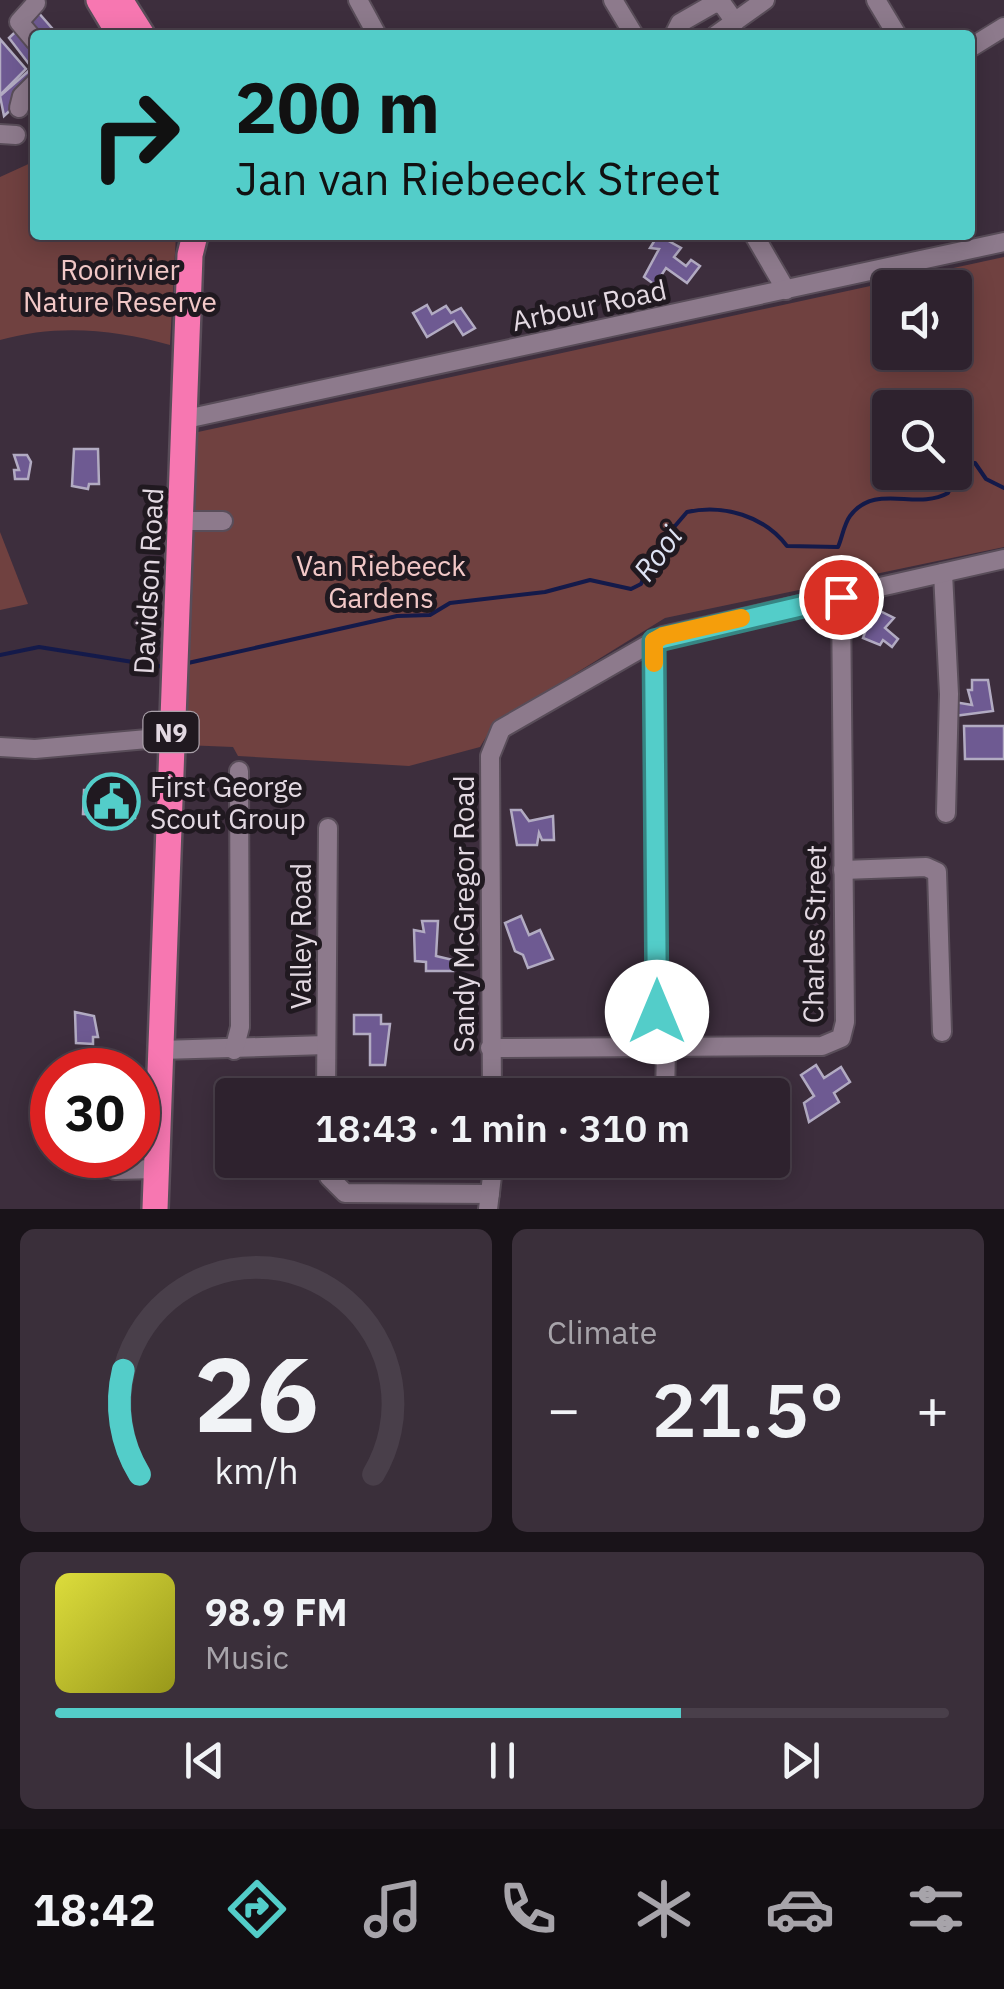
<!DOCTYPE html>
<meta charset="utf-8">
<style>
body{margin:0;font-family:"IBM Plex Sans",sans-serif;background:#3a2f3a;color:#f1f3f6;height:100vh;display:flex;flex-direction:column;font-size:38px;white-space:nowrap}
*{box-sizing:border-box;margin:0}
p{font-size:32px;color:#a7a4aa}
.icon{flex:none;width:55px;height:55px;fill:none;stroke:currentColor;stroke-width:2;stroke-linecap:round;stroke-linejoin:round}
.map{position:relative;height:1209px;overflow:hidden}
.sheet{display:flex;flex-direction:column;gap:20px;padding:20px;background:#191319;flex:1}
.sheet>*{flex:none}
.hud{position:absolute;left:30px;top:30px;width:945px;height:210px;border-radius:10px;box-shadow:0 5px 25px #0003,0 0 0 2px #493f4a;background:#53cdc9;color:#111;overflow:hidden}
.controls{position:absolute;left:872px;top:270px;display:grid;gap:20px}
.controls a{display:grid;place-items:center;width:100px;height:100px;border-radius:10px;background:#2e222e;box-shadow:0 5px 25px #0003,0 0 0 2px #493f4a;font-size:50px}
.speed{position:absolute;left:30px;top:1048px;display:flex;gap:20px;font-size:50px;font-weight:700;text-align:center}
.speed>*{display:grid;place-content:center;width:130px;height:130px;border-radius:50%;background:#2e222e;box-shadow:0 5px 25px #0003,0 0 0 2px #493f4a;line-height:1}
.speed .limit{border:15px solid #d22;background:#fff;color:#111}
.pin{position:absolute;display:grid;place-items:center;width:85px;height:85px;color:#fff;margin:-42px;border:5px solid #fff;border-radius:50%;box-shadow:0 2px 10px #0007}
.me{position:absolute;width:110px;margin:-55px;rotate:0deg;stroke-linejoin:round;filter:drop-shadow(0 0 8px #0008)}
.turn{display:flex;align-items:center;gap:35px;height:210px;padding:0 40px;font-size:45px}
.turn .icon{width:130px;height:130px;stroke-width:2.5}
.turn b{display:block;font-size:70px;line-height:85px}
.big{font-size:75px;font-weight:600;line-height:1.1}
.sheet .widget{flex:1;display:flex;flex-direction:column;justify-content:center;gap:15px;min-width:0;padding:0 35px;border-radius:15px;background:#3a2f3a}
.sheet .dial{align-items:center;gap:0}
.dial svg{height:260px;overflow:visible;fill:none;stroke:#493f4a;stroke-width:7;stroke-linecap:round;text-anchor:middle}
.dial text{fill:#f1f3f6;stroke:none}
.song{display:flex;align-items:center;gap:30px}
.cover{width:120px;height:120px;border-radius:15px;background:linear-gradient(135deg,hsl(60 70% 55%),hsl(60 70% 35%))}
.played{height:10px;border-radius:5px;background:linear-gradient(90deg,#53cdc9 70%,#493f4a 70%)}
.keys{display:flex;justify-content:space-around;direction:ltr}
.heat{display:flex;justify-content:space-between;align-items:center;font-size:55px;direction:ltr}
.sheet .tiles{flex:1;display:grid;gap:20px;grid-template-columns:1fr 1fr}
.widget:last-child{grid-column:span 2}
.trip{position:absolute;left:215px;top:1078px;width:575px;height:100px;border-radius:10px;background:#2e222e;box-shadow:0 5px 25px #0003,0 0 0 2px #493f4a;font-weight:600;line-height:100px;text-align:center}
.tab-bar{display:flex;height:160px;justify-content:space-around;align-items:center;background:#120e12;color:#a7a4aa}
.tab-bar .icon{width:70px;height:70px}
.tab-bar .on{color:#53cdc9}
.tab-bar b{font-size:45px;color:#f1f3f6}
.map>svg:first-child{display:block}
.green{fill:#704140;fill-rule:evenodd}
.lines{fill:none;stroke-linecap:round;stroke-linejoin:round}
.stream{stroke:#141a4a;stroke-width:4}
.building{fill:#6e5a92;stroke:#b2abc2;stroke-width:2.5}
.minor-casing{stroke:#594d59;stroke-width:22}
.highway-casing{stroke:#594d59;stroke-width:30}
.minor{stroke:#8d7a8c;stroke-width:18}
.highway{stroke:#f777b1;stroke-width:25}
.route-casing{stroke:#368583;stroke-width:25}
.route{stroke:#53cdc9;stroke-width:18}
.slow{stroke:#f59e0b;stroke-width:18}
.labels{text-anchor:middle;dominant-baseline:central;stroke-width:10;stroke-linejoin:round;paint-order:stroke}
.shield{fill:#201920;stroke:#a89fa8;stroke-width:2.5}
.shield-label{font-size:25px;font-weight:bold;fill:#e3d9e2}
.park-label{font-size:28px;fill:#f2c8c7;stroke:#201920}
.street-label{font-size:28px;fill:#e3d9e2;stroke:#201920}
.poi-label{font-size:28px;fill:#e3d9e2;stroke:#201920;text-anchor:start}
.water-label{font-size:30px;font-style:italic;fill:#dde2f3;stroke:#201920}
</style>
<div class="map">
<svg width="1004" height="1209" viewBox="0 0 1004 1209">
<rect width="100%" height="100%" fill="#3d2e3d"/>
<!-- green -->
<g class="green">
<path d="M35,161V235H176L170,345C113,329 57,324 0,340V177Z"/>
<path d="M1004,257V547L665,618L494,724L480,747L409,766L238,756L233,747L184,745L198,432ZM890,288H955V352H890ZM890,408H955V472H890Z"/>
<path d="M0,532L28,604L0,610Z"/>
</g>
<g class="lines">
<!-- stream -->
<g class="stream">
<path d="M0,655L39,647L164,667"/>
<path d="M188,663L397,616L430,615L450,603L545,592L590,580L631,589L641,584L657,547L687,512C724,504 764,516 787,546L838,547C842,538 844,524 850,516C875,482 916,511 948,493L962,462L975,463L986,479L1004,488"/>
</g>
</g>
<!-- building -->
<g class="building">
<path d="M37,11L58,35H35V106L18,103L4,116L0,96L32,68L9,38Z"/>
<path d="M0,39L26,69L0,95Z"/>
<path d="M658,235L681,248L674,257L686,266L691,260L700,266L687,283L666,268L655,285L644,277L659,249L650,248Z"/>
<path d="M427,305L432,314L446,306L451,313L461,308L475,328L463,335L454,321L427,337L413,313Z"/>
<path d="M74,449H98L99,484H89L88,489L72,486Z"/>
<path d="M14,455H27L31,462L28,479H15L14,470H19Z"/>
<path d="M872,607L894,618L885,628L898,639L892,647L883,640L880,645L863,638L868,624L862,619Z"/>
<path d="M972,680H988L993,711L954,716V702L972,705L968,690H972Z"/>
<path d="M964,726H1004V759H965Z"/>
<path d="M84,790L136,791L135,818L100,820V815L83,814Z"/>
<path d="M511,810H521L529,821L553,816L554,840H542L539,833L537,845H517Z"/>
<path d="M521,916L529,935L540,930L553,959L528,968L523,955L515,951L505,923Z"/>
<path d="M422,921H438L436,956L453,960V971H426V962L415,961L414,930L424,932Z"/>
<path d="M75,1012L94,1016L98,1037H93V1044L76,1043Z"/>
<path d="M354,1015H381V1024H390L385,1065H370V1034H354Z"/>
<path d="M816,1065L824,1078L841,1067L850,1082L834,1093L839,1102L809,1122L804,1103L814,1096L801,1075Z"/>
<rect x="350" y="1160" width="42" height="9"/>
</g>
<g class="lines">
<defs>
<g id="minor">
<path d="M358,0L377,35"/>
<path d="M613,0L634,35"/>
<path d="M876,0L897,35"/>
<path d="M674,35L680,23L715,3L723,5L735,22"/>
<path d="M716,35L765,0"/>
<path d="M35,41L19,22L36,3"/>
<path d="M970,48L1004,27"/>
<path d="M19,108L22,96L35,83"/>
<path d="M0,134L16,135"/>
<path d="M754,235L786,290"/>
<path d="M186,419L1004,242"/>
<path d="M182,521H223"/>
<path d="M943,573L949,694L946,813"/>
<path d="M654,641L657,1049"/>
<path d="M0,747L35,749L170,737"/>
<path d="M843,870L926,867L937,872L942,1032"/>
<path d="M490,1048L822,1046L841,1038L845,1022L841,597"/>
<path d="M161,1050L326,1045"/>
<path d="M234,1050L240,1027L239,771"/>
<path d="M326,1095L328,828"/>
<path d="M492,1095L490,756L501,729L663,636L1004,559"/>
<path d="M665,1095L666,1049"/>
<path d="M110,1155L115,1170L157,1169"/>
<path d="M326,1160L329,1177L345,1193L490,1194"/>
<path d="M488,1209L494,1160"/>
</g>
<g id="highway">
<path d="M99,0L120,35"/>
<path d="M120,0L142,35"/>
<path d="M155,1209L190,255L195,235"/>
</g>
</defs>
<!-- minor casing -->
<use href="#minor" class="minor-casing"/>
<!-- highway casing -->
<use href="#highway" class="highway-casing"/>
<!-- minor -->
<use href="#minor" class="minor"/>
<!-- highway -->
<use href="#highway" class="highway"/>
</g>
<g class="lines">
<defs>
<path id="route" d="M657,1012L654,641L841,597"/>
</defs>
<!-- route casing -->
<use href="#route" class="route-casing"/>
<!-- route -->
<use href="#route" class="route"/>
<!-- slow -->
<path class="slow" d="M654,663V641L663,636L741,618"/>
</g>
<!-- icons -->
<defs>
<symbol id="civic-ring" viewBox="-11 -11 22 22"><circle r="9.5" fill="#201920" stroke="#53cdc9" stroke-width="1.5"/><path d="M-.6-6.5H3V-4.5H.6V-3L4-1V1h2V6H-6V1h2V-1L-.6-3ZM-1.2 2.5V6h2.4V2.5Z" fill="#53cdc9"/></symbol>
</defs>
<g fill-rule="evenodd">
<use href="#civic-ring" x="80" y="770" width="63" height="63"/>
</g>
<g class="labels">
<!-- shield labels -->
<rect class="shield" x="143.5" y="712" width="55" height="40" rx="8"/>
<g class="shield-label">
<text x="171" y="732">N9</text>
</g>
<!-- park labels -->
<g class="park-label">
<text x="120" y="269">Rooirivier<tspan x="120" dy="32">Nature Reserve</tspan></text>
<text x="381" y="565">Van Riebeeck<tspan x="381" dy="32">Gardens</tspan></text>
</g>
<!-- street labels -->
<g class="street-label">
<text transform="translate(589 305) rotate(-12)">Arbour Road</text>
<text transform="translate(148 581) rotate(-87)">Davidson Road</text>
<text transform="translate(463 914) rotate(-90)">Sandy McGregor Road</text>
<text transform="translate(814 934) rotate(-89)">Charles Street</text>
<text transform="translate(300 936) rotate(-90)">Valley Road</text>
</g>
<!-- poi labels -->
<g class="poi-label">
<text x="150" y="786">First George<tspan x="150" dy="32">Scout Group</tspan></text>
</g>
<!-- water labels -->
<g class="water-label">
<text transform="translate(657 553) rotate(-54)">Rooi</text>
</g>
</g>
</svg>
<div class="controls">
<a><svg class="icon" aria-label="sound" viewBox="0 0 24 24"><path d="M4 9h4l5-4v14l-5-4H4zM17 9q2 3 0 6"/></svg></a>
<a><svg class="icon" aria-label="search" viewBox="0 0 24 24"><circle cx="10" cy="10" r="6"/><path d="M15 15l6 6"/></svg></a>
</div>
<div class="speed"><div class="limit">30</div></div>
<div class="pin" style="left:841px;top:597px;background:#d93025"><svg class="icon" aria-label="arrive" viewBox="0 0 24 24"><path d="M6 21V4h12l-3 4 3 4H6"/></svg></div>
<svg class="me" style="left:657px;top:1012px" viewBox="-20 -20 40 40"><circle r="19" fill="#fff"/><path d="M0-13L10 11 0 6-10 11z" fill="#53cdc9"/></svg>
<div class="trip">18:43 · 1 min · 310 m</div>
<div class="hud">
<div class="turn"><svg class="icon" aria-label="right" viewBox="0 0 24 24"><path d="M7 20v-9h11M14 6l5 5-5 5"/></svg><div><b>200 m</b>Jan van Riebeeck Street</div></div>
</div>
</div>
<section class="sheet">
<div class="tiles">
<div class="widget dial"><svg viewBox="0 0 100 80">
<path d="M14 69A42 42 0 1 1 86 69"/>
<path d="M14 69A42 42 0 0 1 9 37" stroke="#53cdc9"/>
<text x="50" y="56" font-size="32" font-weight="700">26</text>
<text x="50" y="72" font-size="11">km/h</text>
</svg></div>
<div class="widget"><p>Climate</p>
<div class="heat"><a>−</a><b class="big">21.5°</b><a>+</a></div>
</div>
<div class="widget">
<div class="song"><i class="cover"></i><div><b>98.9 FM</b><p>Music</p></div></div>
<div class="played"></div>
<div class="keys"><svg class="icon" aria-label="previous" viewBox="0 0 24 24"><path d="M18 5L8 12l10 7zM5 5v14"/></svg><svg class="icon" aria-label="pause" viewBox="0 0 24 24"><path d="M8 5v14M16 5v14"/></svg><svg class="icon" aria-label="next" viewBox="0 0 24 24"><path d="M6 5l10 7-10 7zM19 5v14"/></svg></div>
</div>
</div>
</section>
<nav class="tab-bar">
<b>18:42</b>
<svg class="icon on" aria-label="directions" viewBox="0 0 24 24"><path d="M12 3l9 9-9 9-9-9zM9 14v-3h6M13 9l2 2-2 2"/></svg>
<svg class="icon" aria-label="music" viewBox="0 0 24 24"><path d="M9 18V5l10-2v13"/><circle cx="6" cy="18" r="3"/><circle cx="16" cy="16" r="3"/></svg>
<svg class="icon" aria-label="phone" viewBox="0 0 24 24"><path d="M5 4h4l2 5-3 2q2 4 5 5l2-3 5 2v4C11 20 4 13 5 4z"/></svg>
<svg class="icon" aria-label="climate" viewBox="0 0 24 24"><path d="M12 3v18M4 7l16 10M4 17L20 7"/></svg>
<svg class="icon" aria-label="car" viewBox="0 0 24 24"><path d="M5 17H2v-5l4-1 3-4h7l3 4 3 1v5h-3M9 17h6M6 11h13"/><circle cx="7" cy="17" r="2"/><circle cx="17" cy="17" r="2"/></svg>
<svg class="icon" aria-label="filters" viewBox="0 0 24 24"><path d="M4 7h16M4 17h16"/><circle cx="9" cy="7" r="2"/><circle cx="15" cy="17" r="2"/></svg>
</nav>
